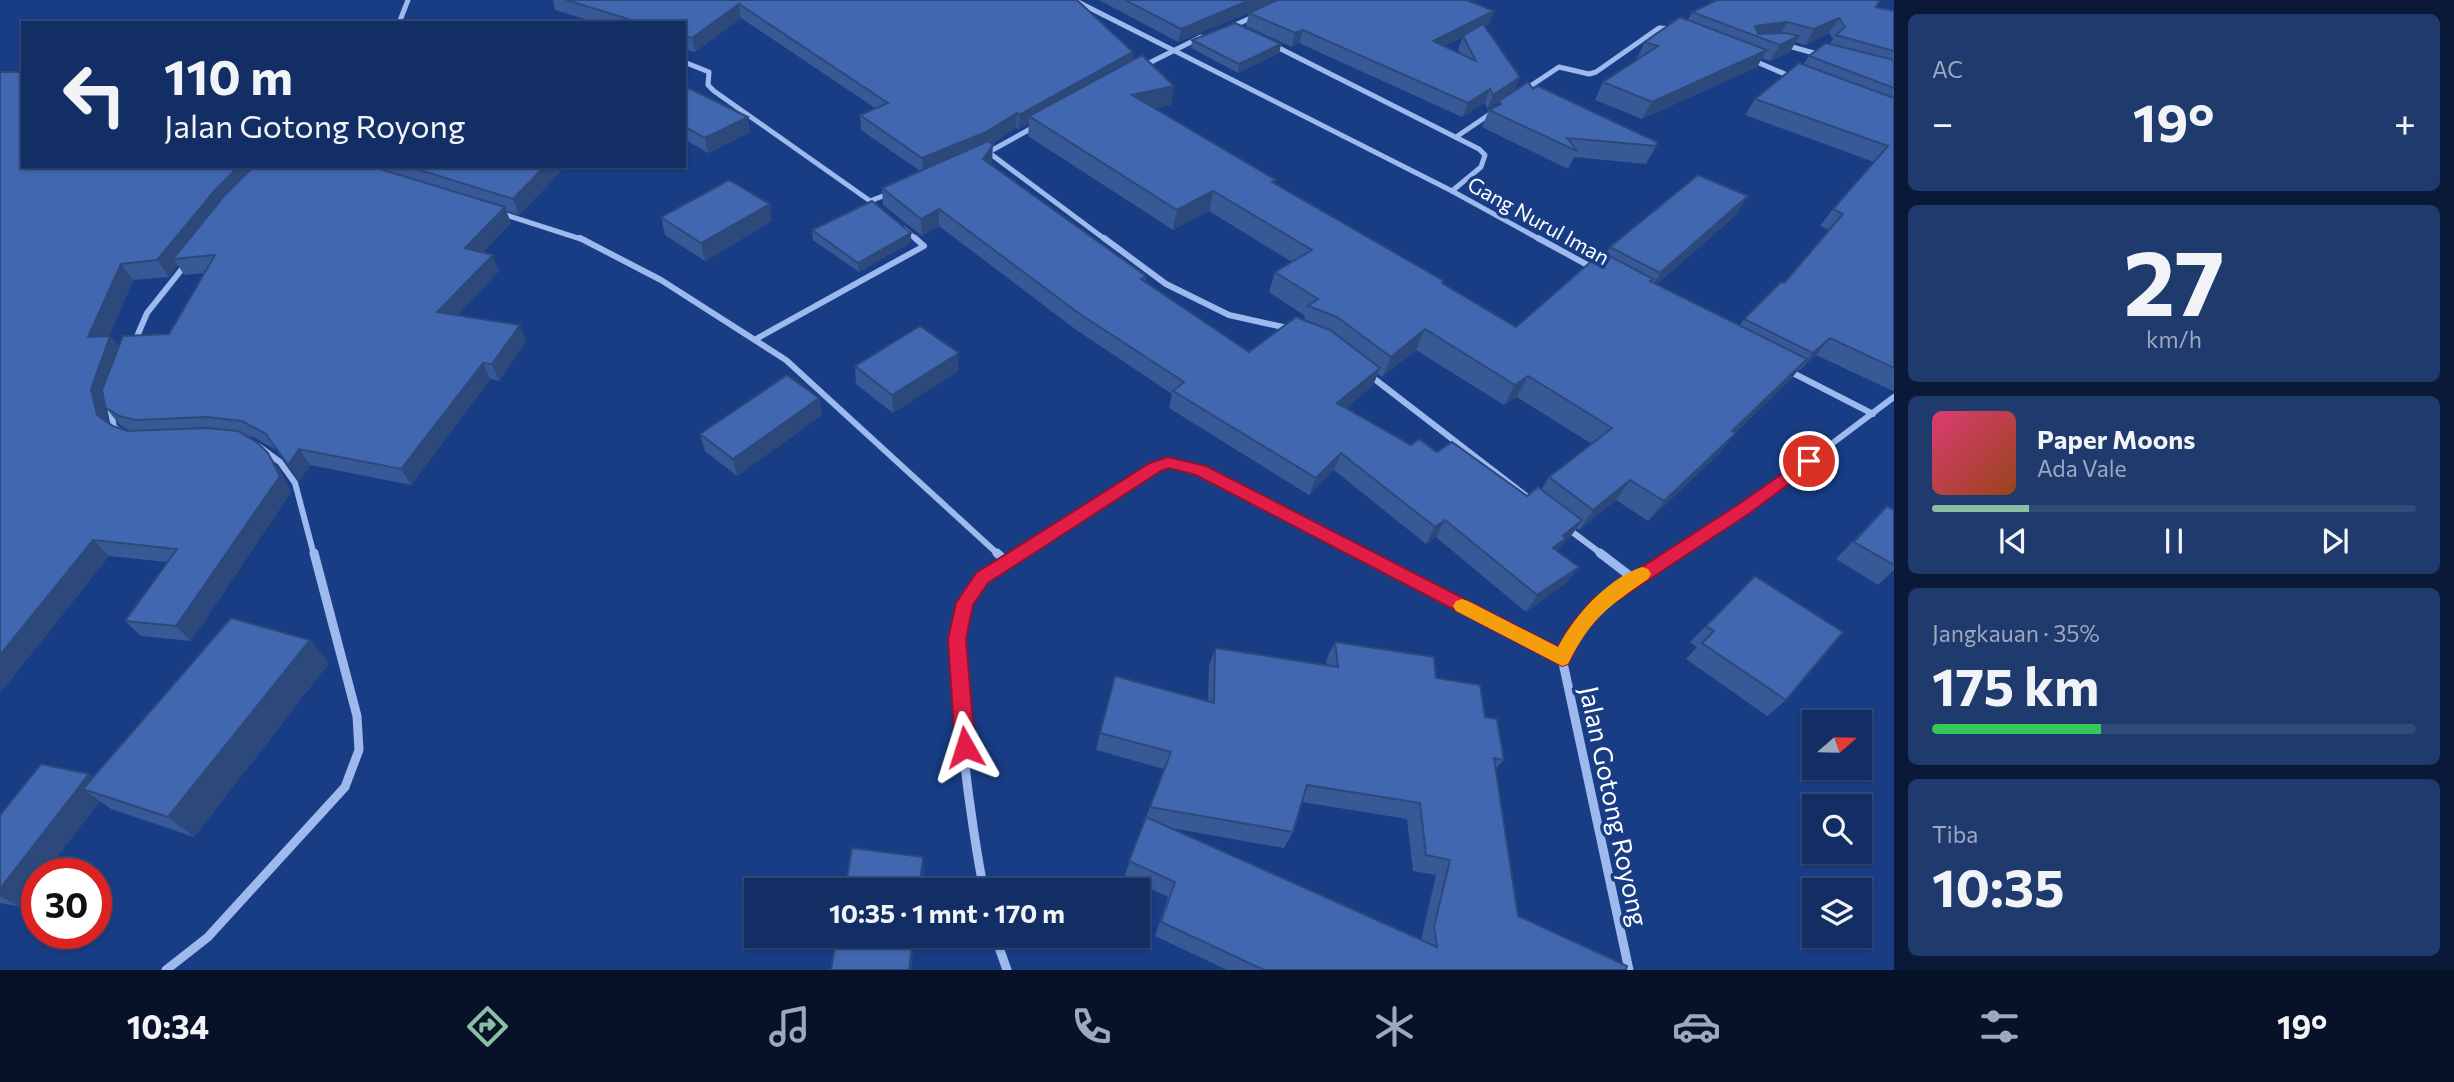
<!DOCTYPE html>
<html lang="id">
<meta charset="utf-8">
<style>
body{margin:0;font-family:Commissioner,sans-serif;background:#1f3a6d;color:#f1f3f6;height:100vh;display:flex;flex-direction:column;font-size:26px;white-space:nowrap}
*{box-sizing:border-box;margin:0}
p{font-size:23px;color:#9ca8bf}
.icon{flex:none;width:38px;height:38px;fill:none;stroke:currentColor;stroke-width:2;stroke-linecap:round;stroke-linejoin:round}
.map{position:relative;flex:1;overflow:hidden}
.drawer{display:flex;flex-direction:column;gap:14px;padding:14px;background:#0a1937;width:560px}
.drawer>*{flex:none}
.guide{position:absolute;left:21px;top:21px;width:665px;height:147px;border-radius:0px;box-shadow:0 2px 5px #0004,0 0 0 2px #314a78;background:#122e64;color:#f1f3f6;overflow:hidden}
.needle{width:46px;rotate:70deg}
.buttons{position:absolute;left:1802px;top:710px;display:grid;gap:14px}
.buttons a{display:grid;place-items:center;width:70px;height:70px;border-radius:0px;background:#122e64;box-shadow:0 2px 5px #0004,0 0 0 2px #314a78;font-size:35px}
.speed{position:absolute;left:21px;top:858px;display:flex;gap:14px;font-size:35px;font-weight:700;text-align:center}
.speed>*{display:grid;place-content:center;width:91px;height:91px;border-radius:50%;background:#122e64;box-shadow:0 2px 5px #0004,0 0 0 2px #314a78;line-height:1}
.speed .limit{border:10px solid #d22;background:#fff;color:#111}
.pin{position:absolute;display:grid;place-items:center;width:60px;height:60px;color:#fff;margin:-30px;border:4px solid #fff;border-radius:50%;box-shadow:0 2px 7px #0007}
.me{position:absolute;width:77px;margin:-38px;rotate:354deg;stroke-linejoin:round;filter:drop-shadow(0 0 5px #0008)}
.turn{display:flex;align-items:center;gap:24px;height:147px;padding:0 28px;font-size:32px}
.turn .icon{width:91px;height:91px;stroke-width:2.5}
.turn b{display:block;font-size:49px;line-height:60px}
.big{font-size:52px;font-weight:700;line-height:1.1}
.drawer .card{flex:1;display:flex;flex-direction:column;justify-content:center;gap:10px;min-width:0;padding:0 24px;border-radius:10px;background:#1f3a6d}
.drawer .dial{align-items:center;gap:0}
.dial b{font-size:91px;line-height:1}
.song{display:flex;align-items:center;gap:21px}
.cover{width:84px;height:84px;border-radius:10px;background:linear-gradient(135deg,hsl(340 70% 55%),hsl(20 70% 35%))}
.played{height:7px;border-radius:4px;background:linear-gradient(90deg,#8abfa5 20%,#314a78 20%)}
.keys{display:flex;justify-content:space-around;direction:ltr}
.heat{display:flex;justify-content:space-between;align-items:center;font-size:38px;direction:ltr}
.charge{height:10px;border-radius:5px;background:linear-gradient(90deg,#34c759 35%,#314a78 0)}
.trip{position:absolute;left:744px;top:878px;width:406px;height:70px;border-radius:0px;background:#122e64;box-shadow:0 2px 5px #0004,0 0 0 2px #314a78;font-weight:700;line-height:70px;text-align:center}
.dock{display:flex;height:112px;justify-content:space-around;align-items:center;background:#071228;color:#9ca8bf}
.dock .icon{width:49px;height:49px}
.dock .on{color:#8abfa5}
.dock b{font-size:32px;color:#f1f3f6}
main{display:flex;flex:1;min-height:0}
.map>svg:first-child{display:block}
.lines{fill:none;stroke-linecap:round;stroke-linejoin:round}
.street-far2{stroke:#9db9ed;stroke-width:5}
.street-far1{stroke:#9db9ed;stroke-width:6}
.street{stroke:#9db9ed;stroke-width:9}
.wall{fill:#375996;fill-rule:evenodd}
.shaded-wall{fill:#2d487a}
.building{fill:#4067af;stroke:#2d487a;stroke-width:2}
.route{fill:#e11d48;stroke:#92132f;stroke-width:2}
.slow{fill:#f59e0b}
.labels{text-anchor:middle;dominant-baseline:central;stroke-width:7;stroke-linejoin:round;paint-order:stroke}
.far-street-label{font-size:21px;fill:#fff;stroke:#183d85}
.street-label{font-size:26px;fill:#fff;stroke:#183d85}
</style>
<main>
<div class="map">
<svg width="1894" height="970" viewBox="0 0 1894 970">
<rect width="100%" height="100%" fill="#183d85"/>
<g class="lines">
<!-- street-far2 -->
<g class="street-far2">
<path d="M1074,0L1452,191"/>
<path d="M399,23L408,0"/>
<path d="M1233,26L1255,16"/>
<path d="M1273,45L1479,149L1485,155L1481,167L1452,191L1541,240"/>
<path d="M1785,45L1821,55"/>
<path d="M1750,59L1794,78"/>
<path d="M684,62L709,72L708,85L714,91L873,203"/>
<path d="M1143,66L1201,37"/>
<path d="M1523,91L1559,67L1589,74L1596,72L1659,28L1674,29"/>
<path d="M1456,137L1493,112"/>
<path d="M988,152L1106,240"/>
<path d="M987,153L1034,127"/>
<path d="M870,201L888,194"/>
<path d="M500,213L584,240"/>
<path d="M904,229L917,240"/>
</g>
<!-- street-far1 -->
<g class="street-far1">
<path d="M580,238L661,280L786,360L999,555"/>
<path d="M1104,238L1166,284L1229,315L1292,329"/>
<path d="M1538,238L1593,268"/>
<path d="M756,339L924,246L915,238"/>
<path d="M135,341L147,313L186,264"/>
<path d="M1789,371L1873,414"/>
<path d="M1368,374L1530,499"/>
<path d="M110,408L114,427L120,431"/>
<path d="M257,445L280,462L295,483L314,555"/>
<path d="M1567,528L1603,555"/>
<path d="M1018,555L1156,467L1168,463L1200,470L1364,555"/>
<path d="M1674,555L1745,509L1894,397"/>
</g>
<!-- street -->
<g class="street">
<path d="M997,553L1007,562"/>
<path d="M1360,553L1562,658"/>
<path d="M1600,553L1634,579"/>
<path d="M984,891C973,836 944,648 965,602C976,578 999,567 1021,553"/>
<path d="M995,936L1007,970"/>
<path d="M166,970L208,937L345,787L359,750L357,716L314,553"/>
<path d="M1629,970L1562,658L1576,631L1600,603L1677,553"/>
</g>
</g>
<!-- wall -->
<g class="wall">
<path d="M553,0H1077L1133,52L1132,61L1171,105L1155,108L1275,184L1444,281L1443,284L1516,327L1606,254L1610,247L1737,214L1657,284L1740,325L1744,319L1784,283L1829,230L1820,226L1833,209L1874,162L1745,115L1755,99L1803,65L1809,56L1830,44L1833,39L1829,33L1805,45L1795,42L1790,52L1770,61L1762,58L1757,67L1642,119L1595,100L1603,82L1639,59L1637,58L1645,42L1688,20L1692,12L1876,7L1894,11V390L1893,391L1816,355L1800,370H1798L1791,379L1735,433L1720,453L1648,521L1616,500L1579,530L1577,528L1570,537L1563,543L1557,551L1579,567L1566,583L1526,612L1436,537L1426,544L1334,470L1309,495L1169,408L1172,394L1075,329L939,226L922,236L883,205L882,188L920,171L861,130L860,115L875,108L741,18L695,52L684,49V23H598L555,10ZM1029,123L1028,136L1173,230L1209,211L1292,262L1275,272L1269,292L1305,316L1304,320L1249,352L1145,282L1146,276L991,164L992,162L991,144L1016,128L1018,129ZM1416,350L1504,405L1517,397L1592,444L1549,477L1541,490L1527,496L1437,452L1411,445L1346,408L1373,385L1378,374L1382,377Z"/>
<path d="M1099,0H1467L1494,11L1489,24L1485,26L1515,90L1487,109L1485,103L1462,117L1299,43L1292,47L1246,26L1249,13L1253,11L1178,42ZM1463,37L1458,49L1461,54L1444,46Z"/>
<path d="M1192,40L1281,44L1279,53L1238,73L1191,48Z"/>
<path d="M684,86L750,132L708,153L684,139Z"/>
<path d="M1533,89L1656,146L1646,164L1574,157L1568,169L1482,127L1489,110L1498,106L1499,101Z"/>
<path d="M23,166H566L519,215L506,211L511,223L483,252L499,271L457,315L526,341L499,381L490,379L411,485L310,465L299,481L278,451L253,437L247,436L279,469L291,492L191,641L141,636L125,621L167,562L109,556L0,693ZM178,265L184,275L204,273L169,334L119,347L110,336H109L133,280L169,277ZM105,404V407L119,424L130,431L113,426L109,423L104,405Z"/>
<path d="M661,217L772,221L705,261L665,235Z"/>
<path d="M812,230L911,233V242L859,272L813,240Z"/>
<path d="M855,366L958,371L893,413L856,384Z"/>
<path d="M819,398L822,415L737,476L705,451L700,434Z"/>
<path d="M1887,506L1894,510V570L1878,585L1836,559L1869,524Z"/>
<path d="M1755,576L1786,700L1767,716L1686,659L1697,647L1690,642Z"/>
<path d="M310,640L329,663L194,837L111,809L100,801L37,873V885L20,907L0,903V815L89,774L93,777Z"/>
<path d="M1335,642L1436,678L1485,717L1504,760L1495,769L1518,916L1626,970H1227L1155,936L1168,897L1124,877L1164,769L1096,750L1100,733L1208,701L1209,666L1215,648L1327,665L1326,660ZM1302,802L1407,819L1413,871L1436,875L1421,940L1171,828L1284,848L1293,832Z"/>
</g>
<!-- shaded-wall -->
<g class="shaded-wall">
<path d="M1250,0H1279L1178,42L1181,29Z"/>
<path d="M739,4L741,18L695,52L692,38Z"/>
<path d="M1494,11L1489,24L1428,54L1433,41Z"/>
<path d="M1839,18L1829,33L1805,45L1814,29Z"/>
<path d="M1787,22L1778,38L1750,34L1755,26Z"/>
<path d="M1303,30L1299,43L1292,47L1295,33Z"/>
<path d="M1799,36L1790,52L1770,61L1780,45Z"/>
<path d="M1281,44L1279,53L1238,73L1239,64Z"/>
<path d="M1767,50L1757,67L1642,119L1652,102Z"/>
<path d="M1133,52L1131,67L1029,116V123L1018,129L1019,115Z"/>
<path d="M1520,77L1515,90L1487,109L1493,95Z"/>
<path d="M1174,86L1171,105L1129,114L1132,95Z"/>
<path d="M1490,89L1485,103L1462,117L1468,103Z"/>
<path d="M1017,113L1016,128L986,147L923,173L922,158Z"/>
<path d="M748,117L750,132L708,153L705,138Z"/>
<path d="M993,145L992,162L983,176V159Z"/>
<path d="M239,166H264L173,259L178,265L169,277L157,260L216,189Z"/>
<path d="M545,166H566L519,215L513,199Z"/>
<path d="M1213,191L1209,211L1173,230L1177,210Z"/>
<path d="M1748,196L1737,214L1649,291L1660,273Z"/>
<path d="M770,204L772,221L705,261L701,243Z"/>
<path d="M505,207L511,223L471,265L465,248Z"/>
<path d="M939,209V226L922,236L921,219Z"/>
<path d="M911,233V242L859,272L858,263Z"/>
<path d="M493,255L499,271L445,329L437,312Z"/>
<path d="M121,264L133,280L102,354L88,337Z"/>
<path d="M520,325L526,341L499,381L492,364Z"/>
<path d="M1425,329L1416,350L1382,377L1391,357Z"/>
<path d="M110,336L123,353L104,405L111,432L97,415L91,389Z"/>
<path d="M1830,338L1816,355L1800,370L1813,353Z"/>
<path d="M959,353L958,371L893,413L892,395Z"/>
<path d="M1807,359L1791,379L1716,451L1732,431Z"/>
<path d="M483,363L490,379L411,485L401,469Z"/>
<path d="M1380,368L1373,385L1331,420L1337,403Z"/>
<path d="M1528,376L1517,397L1504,405L1515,385Z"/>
<path d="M819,398L822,415L737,476L733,459Z"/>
<path d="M1736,433L1720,453L1648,521L1664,501Z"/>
<path d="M299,449L310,465L299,481L288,465Z"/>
<path d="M268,453L279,469L291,492L191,641L176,626Z"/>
<path d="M1341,453L1334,470L1309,495L1316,478Z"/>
<path d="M1630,480L1616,500L1579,530L1593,510Z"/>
<path d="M1445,520L1436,537L1426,544L1435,527Z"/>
<path d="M1582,520L1570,537L1563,543L1555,555L1553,548L1563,536Z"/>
<path d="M93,540L109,556L0,693V655Z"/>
<path d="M1579,567L1566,583L1526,612L1537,595Z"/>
<path d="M310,640L329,663L194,837L168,817Z"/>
<path d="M89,774L109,789H83L100,801L45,873H37V885L20,907L0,896V889Z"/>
<path d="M923,857L924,870L921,891H919Z"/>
<path d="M913,936H915L911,970H909Z"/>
</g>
<!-- building -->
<g class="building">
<path d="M566,0H1077L1133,52L1019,115L1017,113L986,132L922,158L860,115L888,103L739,4L692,38L684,36V23H641Z"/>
<path d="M1125,0H1250L1181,29Z"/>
<path d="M1277,0H1467L1494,11L1433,41L1476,61L1463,36L1483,24L1520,77L1493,95L1490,89L1468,103L1303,30L1295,33L1249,13Z"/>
<path d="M1717,0H1880L1876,7L1894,11V51L1836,35L1845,27L1839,18L1814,29L1787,22L1755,26L1758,34L1787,33L1799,36L1780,45L1692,12Z"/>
<path d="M1680,17L1767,50L1652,102L1603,82L1658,46L1645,42Z"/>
<path d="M1235,23L1281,44L1239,64L1192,40Z"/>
<path d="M1826,43L1894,60V88L1809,56Z"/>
<path d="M1142,55L1174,86L1132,95L1276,180L1272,182L1444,281L1442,283L1516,327L1602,252L1653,279L1650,281L1807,359L1732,431L1736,433L1664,501L1630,480L1593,510L1549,477L1612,428L1528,376L1515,385L1425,329L1391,357L1337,317L1308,306L1318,299L1275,272L1312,250L1213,191L1177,210L1029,116Z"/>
<path d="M1799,63L1894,98V368L1830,338L1813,353L1744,319L1781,282L1784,283L1843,214L1833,209L1888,146L1755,99Z"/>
<path d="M0,72H23V166H239L216,189L157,260L121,264L88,337L110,336L91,389L97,415L113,426L128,431L206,428L238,431L258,443L268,453L280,476L176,626L125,621L177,549L93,540L0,655Z"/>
<path d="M1528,82L1533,89L1538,86L1657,142L1656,146L1567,138L1577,151L1489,110L1501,104L1499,101Z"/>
<path d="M684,86L748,117L705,138L684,126Z"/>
<path d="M988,141L993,145L983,159L1146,276L1141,279L1249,352L1296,317L1330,330L1380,368L1337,403L1411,445L1419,439L1437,452L1452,442L1527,496L1538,487L1582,520L1563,536L1566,538L1553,548L1579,567L1537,595L1445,520L1435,527L1341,453L1316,478L1173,391L1184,382L1077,312L939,209L921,219L882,188Z"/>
<path d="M254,166H370L505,207L465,248L493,255L437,312L520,325L492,364L483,363L401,469L299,449L288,465L266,434L242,421L206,417L135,420L119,416L105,407L102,390L123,336L169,334L215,255L173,259L224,196Z"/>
<path d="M407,166H545L513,199Z"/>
<path d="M1698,175L1748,196L1660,273L1610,247Z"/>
<path d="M729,180L770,204L701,243L661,217Z"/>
<path d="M872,201L911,233L858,263L812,230Z"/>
<path d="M920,326L959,353L892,395L855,366Z"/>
<path d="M787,375L819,398L733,459L700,434Z"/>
<path d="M1887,506L1894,510V565L1854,542Z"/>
<path d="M1755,576L1843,632L1786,700L1702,643L1714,631L1706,626Z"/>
<path d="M231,618L310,640L168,817L83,789Z"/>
<path d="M1335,642L1434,657L1436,678L1480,685L1485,717L1497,719L1504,760L1494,758L1518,916L1627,966L1626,970H1264L1161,922L1175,882L1129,861L1146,817L1437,947L1434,927L1450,860L1426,855L1420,803L1307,785L1293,832L1150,807L1171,752L1100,733L1115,676L1214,703L1215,648L1338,667Z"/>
<path d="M41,764L89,774L0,889V815Z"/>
<path d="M852,848L923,857L919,891H845Z"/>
<path d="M837,936H913L909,970H831Z"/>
</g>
<!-- route -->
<path class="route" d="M1809,455L1814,457L1817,461L1814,465L1750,513L1606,608L1582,636L1568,664L1562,666L1196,475L1169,468L1161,471L988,583L973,605L966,639L975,747L972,754L965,756L958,754L955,747L948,639L956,603L976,573L1150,463L1168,457L1206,466L1558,647L1570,626L1594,598L1739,504Z"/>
<!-- slow -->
<path class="slow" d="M1642,567L1648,569L1651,574L1648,579C1608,607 1591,618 1568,664L1562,666L1456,611L1453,606L1456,601L1462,599L1468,601L1558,647C1575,615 1607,579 1642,567Z"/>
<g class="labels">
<!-- far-street labels -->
<g class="far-street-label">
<text transform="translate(1539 220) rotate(29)">Gang Nurul Iman</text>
</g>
<!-- street labels -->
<g class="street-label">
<text transform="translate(1615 806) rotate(78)">Jalan Gotong Royong</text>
</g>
</g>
</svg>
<div class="buttons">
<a><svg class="needle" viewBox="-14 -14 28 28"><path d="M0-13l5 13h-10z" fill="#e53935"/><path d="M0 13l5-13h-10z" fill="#9ca8bf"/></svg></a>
<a><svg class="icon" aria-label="search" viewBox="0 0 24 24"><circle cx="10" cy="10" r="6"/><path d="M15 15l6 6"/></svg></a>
<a><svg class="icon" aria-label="layers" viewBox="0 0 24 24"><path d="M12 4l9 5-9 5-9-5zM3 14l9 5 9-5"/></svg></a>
</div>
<div class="speed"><div class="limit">30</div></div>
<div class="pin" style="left:1809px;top:461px;background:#d93025"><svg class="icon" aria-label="arrive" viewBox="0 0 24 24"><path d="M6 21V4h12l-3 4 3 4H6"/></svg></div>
<svg class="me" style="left:965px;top:747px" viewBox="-20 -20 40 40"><path d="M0-17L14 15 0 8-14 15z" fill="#e11d48" stroke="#fff" stroke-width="4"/></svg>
<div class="trip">10:35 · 1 mnt · 170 m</div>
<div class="guide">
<div class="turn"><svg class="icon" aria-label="left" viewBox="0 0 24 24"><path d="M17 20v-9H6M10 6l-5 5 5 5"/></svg><div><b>110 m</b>Jalan Gotong Royong</div></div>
</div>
</div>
<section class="drawer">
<div class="card"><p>AC</p>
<div class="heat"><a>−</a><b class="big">19°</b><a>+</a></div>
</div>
<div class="card dial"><b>27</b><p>km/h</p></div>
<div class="card">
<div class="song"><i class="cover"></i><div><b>Paper Moons</b><p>Ada Vale</p></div></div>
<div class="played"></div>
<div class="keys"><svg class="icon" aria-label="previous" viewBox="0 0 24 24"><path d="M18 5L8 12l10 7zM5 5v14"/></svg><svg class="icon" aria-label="pause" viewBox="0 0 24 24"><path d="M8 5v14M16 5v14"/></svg><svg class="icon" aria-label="next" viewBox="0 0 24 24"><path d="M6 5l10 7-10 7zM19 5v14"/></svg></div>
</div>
<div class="card"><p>Jangkauan · 35%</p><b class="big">175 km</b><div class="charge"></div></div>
<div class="card"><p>Tiba</p><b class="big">10:35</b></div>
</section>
</main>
<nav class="dock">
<b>10:34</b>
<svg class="icon on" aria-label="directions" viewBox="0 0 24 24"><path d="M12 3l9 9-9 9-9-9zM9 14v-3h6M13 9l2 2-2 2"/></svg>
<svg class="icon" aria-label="music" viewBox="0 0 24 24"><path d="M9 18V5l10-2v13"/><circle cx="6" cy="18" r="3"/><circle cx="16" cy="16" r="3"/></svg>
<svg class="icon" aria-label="phone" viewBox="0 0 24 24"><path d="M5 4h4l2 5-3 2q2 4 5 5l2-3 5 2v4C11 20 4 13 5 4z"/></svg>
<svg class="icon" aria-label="climate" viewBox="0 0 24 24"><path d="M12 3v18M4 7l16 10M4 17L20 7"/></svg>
<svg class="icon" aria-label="car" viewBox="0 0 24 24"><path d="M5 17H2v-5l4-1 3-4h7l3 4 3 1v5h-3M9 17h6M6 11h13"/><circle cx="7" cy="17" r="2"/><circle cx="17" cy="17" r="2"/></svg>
<svg class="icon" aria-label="filters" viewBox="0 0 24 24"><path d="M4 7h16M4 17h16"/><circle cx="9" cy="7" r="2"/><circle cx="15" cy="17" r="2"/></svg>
<b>19°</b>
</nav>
